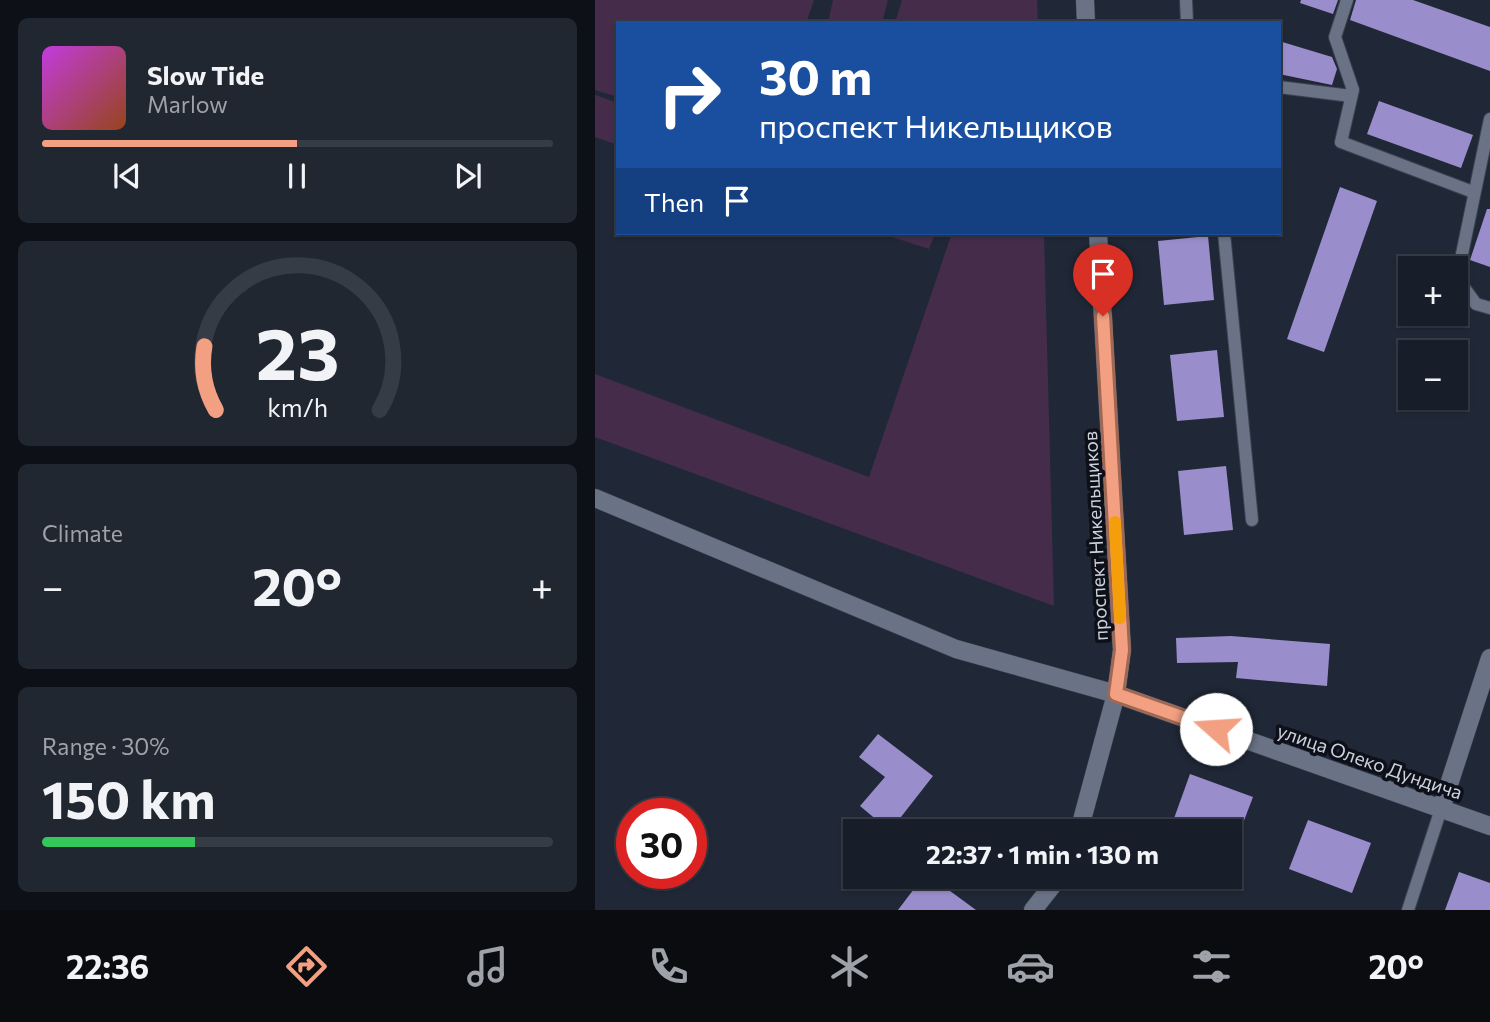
<!DOCTYPE html>
<meta charset="utf-8">
<style>
body{margin:0;font-family:Commissioner,sans-serif;background:#212731;color:#f1f3f6;height:100vh;display:flex;flex-direction:column;font-size:26px;white-space:nowrap}
*{box-sizing:border-box;margin:0}
p{font-size:23px;color:#9fa2a8}
.icon{flex:none;width:38px;height:38px;fill:none;stroke:currentColor;stroke-width:2;stroke-linecap:round;stroke-linejoin:round}
.map{position:relative;flex:1;overflow:hidden}
.panel{display:flex;flex-direction:column;gap:18px;padding:18px;background:#0d1017;width:595px}
.panel>*{flex:none}
.banner{position:absolute;left:21px;top:21px;width:665px;height:214px;border-radius:0px;box-shadow:0 2px 5px #0004,0 0 0 2px #363c46;background:#1a4fa0;color:#fff;overflow:hidden}
.fabs{position:absolute;left:803px;top:256px;display:grid;gap:14px}
.fabs a{display:grid;place-items:center;width:70px;height:70px;border-radius:0px;background:#181e29;box-shadow:0 2px 5px #0004,0 0 0 2px #363c46;font-size:35px}
.speed{position:absolute;left:21px;top:798px;display:flex;gap:14px;font-size:35px;font-weight:700;text-align:center}
.speed>*{display:grid;place-content:center;width:91px;height:91px;border-radius:50%;background:#181e29;box-shadow:0 2px 5px #0004,0 0 0 2px #363c46;line-height:1}
.speed .limit{border:10px solid #d22;background:#fff;color:#111}
.pin{position:absolute;display:grid;place-items:center;width:60px;height:60px;color:#fff;margin:-72px -30px;border-radius:50% 50% 50% 0;rotate:-45deg;box-shadow:0 0 7px #0007}
.pin .icon{rotate:45deg}
.me{position:absolute;width:77px;margin:-38px;rotate:289deg;stroke-linejoin:round;filter:drop-shadow(0 0 5px #0008)}
.turn{display:flex;align-items:center;gap:24px;height:147px;padding:0 28px;font-size:32px}
.turn .icon{width:91px;height:91px;stroke-width:2.5}
.turn b{display:block;font-size:49px;line-height:60px}
.then{display:flex;align-items:center;height:66px;padding:0 28px;background:#0003;gap:14px;font-size:26px}
.big{font-size:52px;font-weight:700;line-height:1.1}
.panel .widget{flex:1;display:flex;flex-direction:column;justify-content:center;gap:10px;min-width:0;padding:0 24px;border-radius:10px;background:#212731}
.panel .dial{align-items:center;gap:0}
.dial svg{height:182px;overflow:visible;fill:none;stroke:#363c46;stroke-width:7;stroke-linecap:round;text-anchor:middle}
.dial text{fill:#f1f3f6;stroke:none}
.song{display:flex;align-items:center;gap:21px}
.cover{width:84px;height:84px;border-radius:10px;background:linear-gradient(135deg,hsl(290 70% 55%),hsl(20 70% 35%))}
.played{height:7px;border-radius:4px;background:linear-gradient(90deg,#f3a082 50%,#363c46 50%)}
.keys{display:flex;justify-content:space-around;direction:ltr}
.heat{display:flex;justify-content:space-between;align-items:center;font-size:38px;direction:ltr}
.charge{height:10px;border-radius:5px;background:linear-gradient(90deg,#34c759 30%,#363c46 0)}
.trip{position:absolute;left:248px;top:819px;width:399px;height:70px;border-radius:0px;background:#181e29;box-shadow:0 2px 5px #0004,0 0 0 2px #363c46;font-weight:700;line-height:70px;text-align:center}
.dock{display:flex;height:112px;justify-content:space-around;align-items:center;background:#0a0c10;color:#9fa2a8}
.dock .icon{width:49px;height:49px}
.dock .active{color:#f3a082}
.dock b{font-size:32px;color:#f1f3f6}
main{display:flex;flex:1;min-height:0}
.map>svg:first-child{display:block}
.green{fill:#452c4b}
.building{fill:#998ecb}
.lines{fill:none;stroke-linecap:round;stroke-linejoin:round}
.lane-casing{stroke:#3c424f;stroke-width:14}
.street-casing{stroke:#3c424f;stroke-width:19}
.lane{stroke:#6a7386;stroke-width:12}
.street{stroke:#6a7386;stroke-width:18}
.route-casing{stroke:#9e6854;stroke-width:18}
.route{stroke:#f3a082;stroke-width:12}
.slow{stroke:#f59e0b;stroke-width:12}
.labels{text-anchor:middle;dominant-baseline:central;stroke-width:7;stroke-linejoin:round;paint-order:stroke}
.street-label{font-size:19px;fill:#ccd1dc;stroke:#0d1018}
</style>
<main>
<section class="panel">
<div class="widget">
<div class="song"><i class="cover"></i><div><b>Slow Tide</b><p>Marlow</p></div></div>
<div class="played"></div>
<div class="keys"><svg class="icon" aria-label="previous" viewBox="0 0 24 24"><path d="M18 5L8 12l10 7zM5 5v14"/></svg><svg class="icon" aria-label="pause" viewBox="0 0 24 24"><path d="M8 5v14M16 5v14"/></svg><svg class="icon" aria-label="next" viewBox="0 0 24 24"><path d="M6 5l10 7-10 7zM19 5v14"/></svg></div>
</div>
<div class="widget dial"><svg viewBox="0 0 100 80">
<path d="M14 69A42 42 0 1 1 86 69"/>
<path d="M14 69A42 42 0 0 1 9 41" stroke="#f3a082"/>
<text x="50" y="56" font-size="32" font-weight="700">23</text>
<text x="50" y="72" font-size="11">km/h</text>
</svg></div>
<div class="widget"><p>Climate</p>
<div class="heat"><a>−</a><b class="big">20°</b><a>+</a></div>
</div>
<div class="widget"><p>Range · 30%</p><b class="big">150 km</b><div class="charge"></div></div>
</section>
<div class="map">
<svg width="895" height="910" viewBox="0 0 895 910">
<rect width="100%" height="100%" fill="#202837"/>
<!-- green -->
<g class="green">
<path d="M0,0H219L211,23H23V97L0,90Z"/>
<path d="M238,0H293L287,23H233Z"/>
<path d="M307,0H442L443,23H300Z"/>
<path d="M0,95L23,103V145L0,137Z"/>
<path d="M285,233H340L334,249Z"/>
<path d="M357,233H449L459,606L0,437V374L274,477Z"/>
</g>
<!-- building -->
<g class="building">
<path d="M706,0H743L738,14L705,3Z"/>
<path d="M761,0H818L895,27V71L755,20Z"/>
<path d="M684,41L737,57L742,69L737,85L684,74Z"/>
<path d="M784,101L878,135L866,168L772,134Z"/>
<path d="M745,187L782,201L729,352L692,339Z"/>
<path d="M892,209H895V267L875,260Z"/>
<path d="M613,236L619,300L569,305L563,241Z"/>
<path d="M622,350L629,417L582,421L575,355Z"/>
<path d="M631,466L638,530L589,535L583,471Z"/>
<path d="M636,636L735,644L732,686L641,678L643,662L582,663L581,638Z"/>
<path d="M283,734L338,776L295,831L265,806L290,777L264,757Z"/>
<path d="M595,774L658,797L645,831H597L577,824Z"/>
<path d="M713,820L776,843L757,893L694,869Z"/>
<path d="M864,872L895,883V910H850Z"/>
<path d="M328,877H336L381,910H303Z"/>
</g>
<g class="lines">
<defs>
<g id="lane">
<path d="M591,0L592,23"/>
<path d="M752,0L740,37L758,90L746,142L878,192"/>
<path d="M684,87L756,96"/>
<path d="M895,119L862,278L881,304L895,308"/>
<path d="M629,233L657,520"/>
<path d="M813,910L846,809"/>
</g>
<g id="street">
<path d="M490,0L491,23"/>
<path d="M0,498L361,649L521,694L895,826"/>
<path d="M846,809L895,658"/>
<path d="M484,831L521,694L527,650L503,233"/>
<path d="M438,910L464,877"/>
</g>
</defs>
<!-- lane casing -->
<use href="#lane" class="lane-casing"/>
<!-- street casing -->
<use href="#street" class="street-casing"/>
<!-- lane -->
<use href="#lane" class="lane"/>
<!-- street -->
<use href="#street" class="street"/>
</g>
<g class="lines">
<defs>
<path id="route" d="M508,316L527,650L521,694L621,729"/>
</defs>
<!-- route casing -->
<use href="#route" class="route-casing"/>
<!-- route -->
<use href="#route" class="route"/>
<!-- slow -->
<path class="slow" d="M520,522L525,618"/>
</g>
<g class="labels">
<!-- street labels -->
<g class="street-label">
<text transform="translate(500 536) rotate(-93)">проспект Никельщиков</text>
<text transform="translate(775 761) rotate(19)">улица Олеко Дундича</text>
</g>
</g>
</svg>
<div class="fabs">
<a>+</a>
<a>−</a>
</div>
<div class="speed"><div class="limit">30</div></div>
<div class="pin" style="left:508px;top:316px;background:#d93025"><svg class="icon" aria-label="arrive" viewBox="0 0 24 24"><path d="M6 21V4h12l-3 4 3 4H6"/></svg></div>
<svg class="me" style="left:621px;top:729px" viewBox="-20 -20 40 40"><circle r="19" fill="#fff"/><path d="M0-13L10 11 0 6-10 11z" fill="#f3a082"/></svg>
<div class="trip">22:37 · 1 min · 130 m</div>
<div class="banner">
<div class="turn"><svg class="icon" aria-label="right" viewBox="0 0 24 24"><path d="M7 20v-9h11M14 6l5 5-5 5"/></svg><div><b>30 m</b>проспект Никельщиков</div></div>
<div class="then">Then<svg class="icon" aria-label="arrive" viewBox="0 0 24 24"><path d="M6 21V4h12l-3 4 3 4H6"/></svg></div>
</div>
</div>
</main>
<nav class="dock">
<b>22:36</b>
<svg class="icon active" aria-label="directions" viewBox="0 0 24 24"><path d="M12 3l9 9-9 9-9-9zM9 14v-3h6M13 9l2 2-2 2"/></svg>
<svg class="icon" aria-label="music" viewBox="0 0 24 24"><path d="M9 18V5l10-2v13"/><circle cx="6" cy="18" r="3"/><circle cx="16" cy="16" r="3"/></svg>
<svg class="icon" aria-label="phone" viewBox="0 0 24 24"><path d="M5 4h4l2 5-3 2q2 4 5 5l2-3 5 2v4C11 20 4 13 5 4z"/></svg>
<svg class="icon" aria-label="climate" viewBox="0 0 24 24"><path d="M12 3v18M4 7l16 10M4 17L20 7"/></svg>
<svg class="icon" aria-label="car" viewBox="0 0 24 24"><path d="M5 17H2v-5l4-1 3-4h7l3 4 3 1v5h-3M9 17h6M6 11h13"/><circle cx="7" cy="17" r="2"/><circle cx="17" cy="17" r="2"/></svg>
<svg class="icon" aria-label="filters" viewBox="0 0 24 24"><path d="M4 7h16M4 17h16"/><circle cx="9" cy="7" r="2"/><circle cx="15" cy="17" r="2"/></svg>
<b>20°</b>
</nav>
